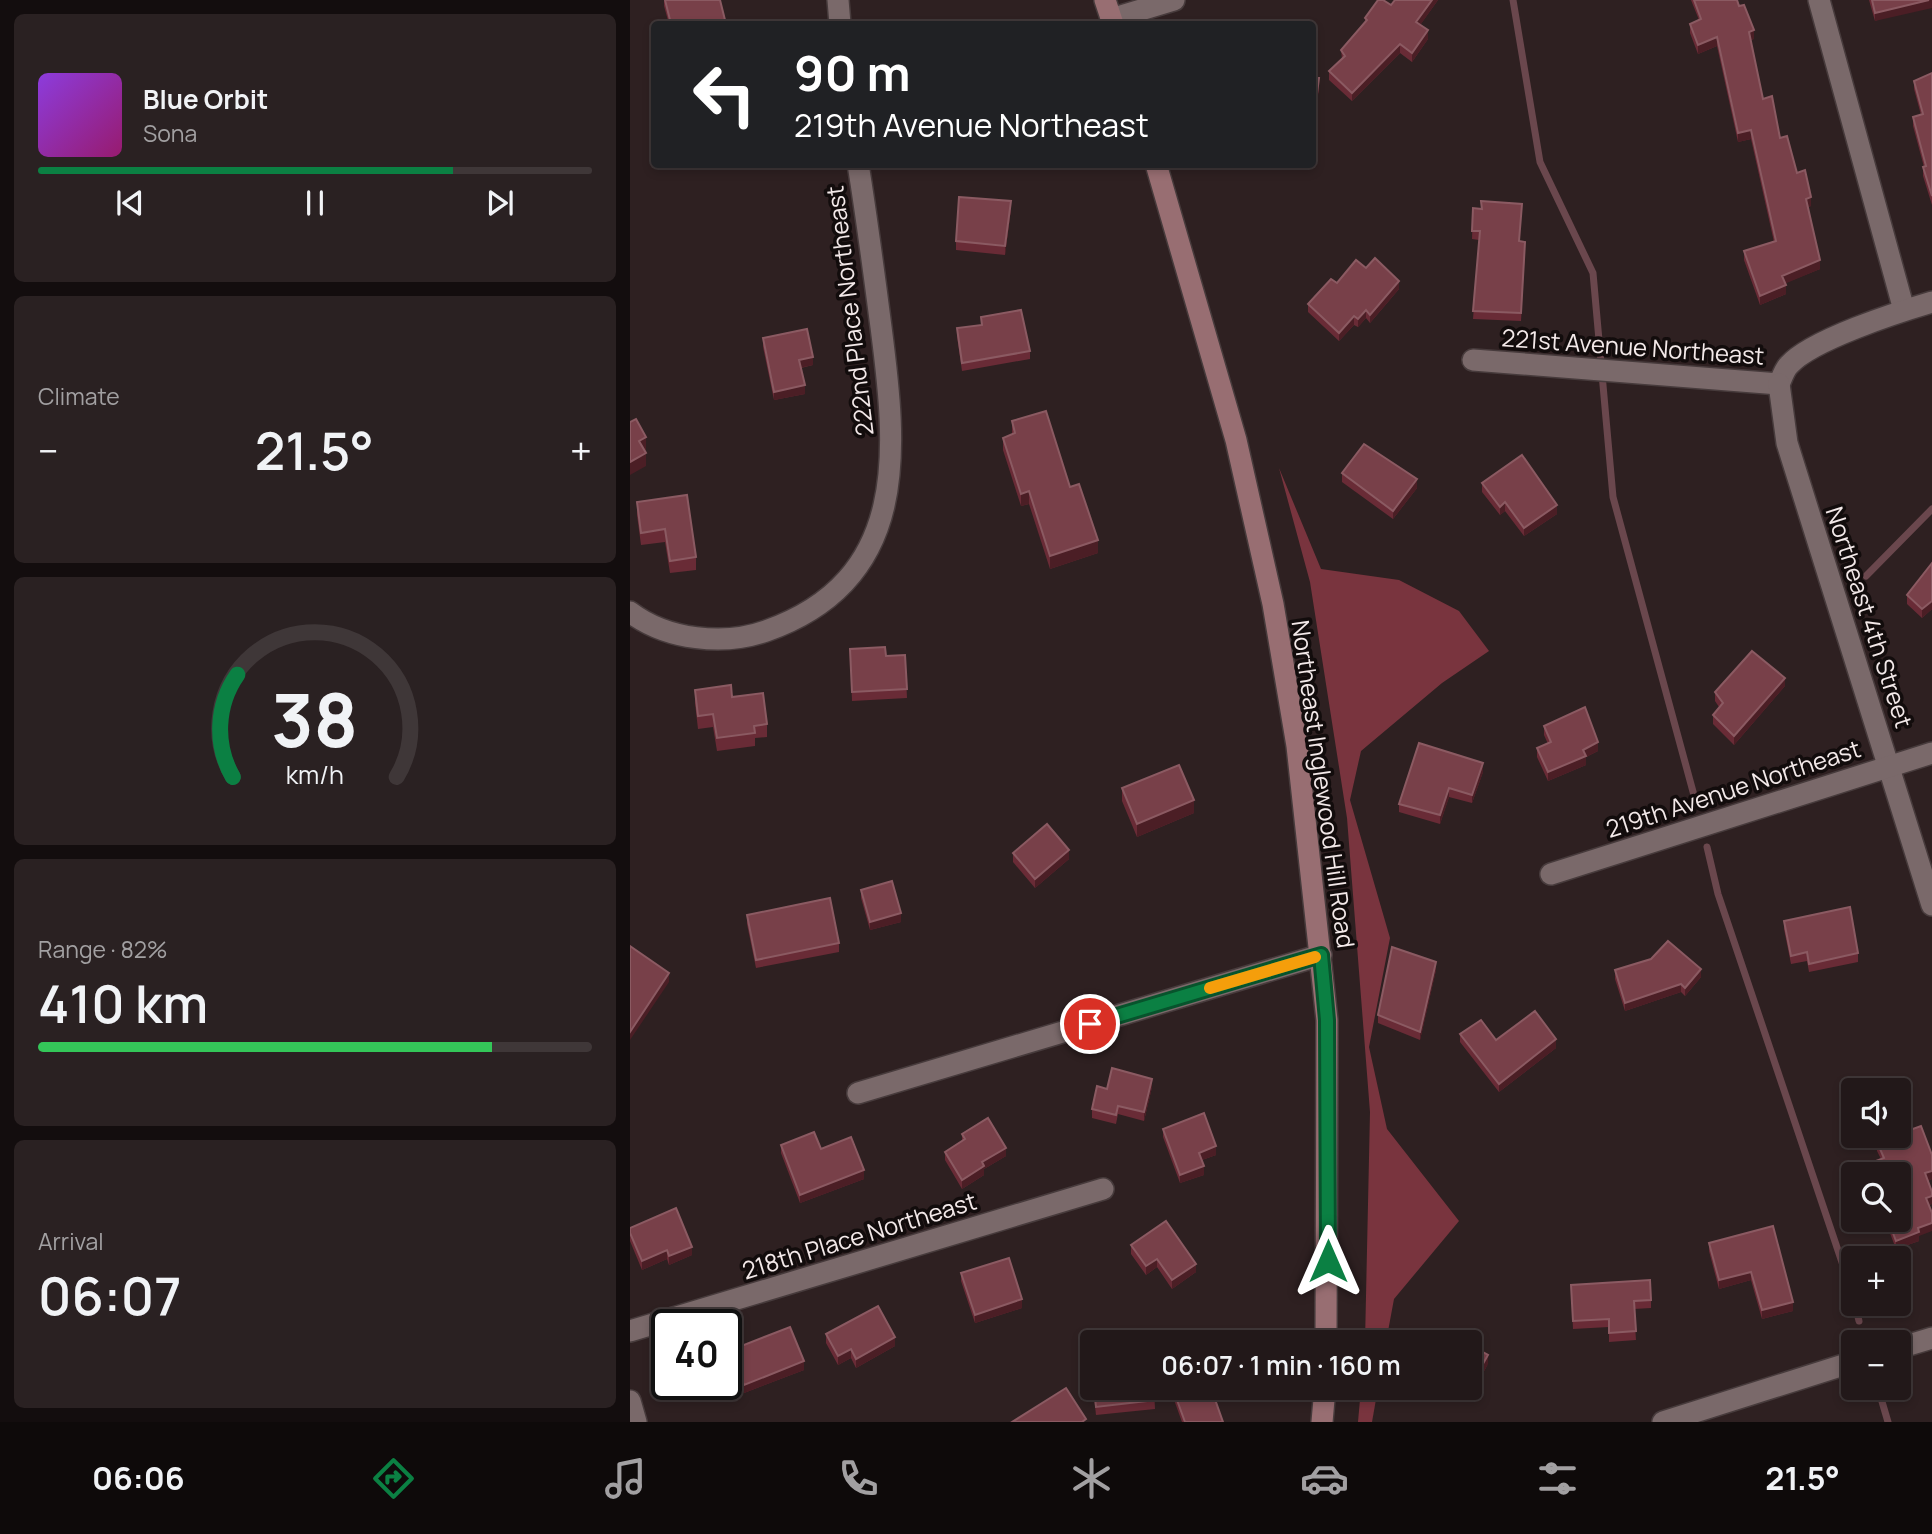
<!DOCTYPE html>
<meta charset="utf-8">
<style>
body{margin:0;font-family:Manrope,sans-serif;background:#2a2122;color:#f1f3f6;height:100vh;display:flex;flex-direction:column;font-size:26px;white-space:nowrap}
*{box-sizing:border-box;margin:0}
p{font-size:23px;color:#a2a0a2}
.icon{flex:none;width:38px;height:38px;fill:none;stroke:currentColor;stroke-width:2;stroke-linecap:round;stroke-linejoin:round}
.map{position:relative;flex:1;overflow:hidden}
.side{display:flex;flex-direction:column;gap:14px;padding:14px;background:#130d0e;width:630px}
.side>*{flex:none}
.banner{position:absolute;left:21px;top:21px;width:665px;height:147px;border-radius:7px;box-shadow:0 4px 10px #0003,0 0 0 2px #3f3738;background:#202124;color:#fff;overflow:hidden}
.buttons{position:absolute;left:1211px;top:1078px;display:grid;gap:14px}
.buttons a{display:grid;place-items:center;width:70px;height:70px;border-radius:7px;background:#221819;box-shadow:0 4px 10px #0003,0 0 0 2px #3f3738;font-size:35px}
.speed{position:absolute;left:21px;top:1309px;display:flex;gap:14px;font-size:35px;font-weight:700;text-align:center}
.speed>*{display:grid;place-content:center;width:91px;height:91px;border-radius:50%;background:#221819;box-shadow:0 4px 10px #0003,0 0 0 2px #3f3738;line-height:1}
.speed .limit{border:4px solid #111;border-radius:10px;background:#fff;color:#111}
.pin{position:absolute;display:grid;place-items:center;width:60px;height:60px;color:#fff;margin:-30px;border:4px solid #fff;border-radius:50%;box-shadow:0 2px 7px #0007}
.me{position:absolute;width:77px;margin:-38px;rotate:0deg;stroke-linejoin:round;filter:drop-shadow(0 0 5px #0008)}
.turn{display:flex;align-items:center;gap:24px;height:147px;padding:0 28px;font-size:32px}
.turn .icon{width:91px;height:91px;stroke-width:2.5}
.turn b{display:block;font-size:49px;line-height:60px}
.big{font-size:52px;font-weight:600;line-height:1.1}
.side .widget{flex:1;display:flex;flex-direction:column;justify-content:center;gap:10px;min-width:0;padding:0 24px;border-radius:10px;background:#2a2122}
.side .dial{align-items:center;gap:0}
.dial svg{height:182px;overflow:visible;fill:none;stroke:#3f3738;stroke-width:7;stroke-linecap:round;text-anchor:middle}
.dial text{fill:#f1f3f6;stroke:none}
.song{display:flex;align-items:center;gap:21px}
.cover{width:84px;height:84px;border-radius:10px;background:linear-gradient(135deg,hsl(270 70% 55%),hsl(320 70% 35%))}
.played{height:7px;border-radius:4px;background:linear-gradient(90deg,#0b8043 75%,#3f3738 75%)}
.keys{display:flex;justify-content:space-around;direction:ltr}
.heat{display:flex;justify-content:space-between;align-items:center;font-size:38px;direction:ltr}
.charge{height:10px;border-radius:5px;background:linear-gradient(90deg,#34c759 82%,#3f3738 0)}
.trip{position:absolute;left:450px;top:1330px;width:402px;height:70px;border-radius:7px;background:#221819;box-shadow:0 4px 10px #0003,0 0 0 2px #3f3738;font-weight:600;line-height:70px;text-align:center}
.tabs{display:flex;height:112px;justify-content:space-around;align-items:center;background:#0e0a0a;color:#a2a0a2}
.tabs .icon{width:49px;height:49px}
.tabs .current{color:#0b8043}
.tabs b{font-size:32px;color:#f1f3f6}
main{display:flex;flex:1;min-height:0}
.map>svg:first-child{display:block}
.forest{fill:#79343e}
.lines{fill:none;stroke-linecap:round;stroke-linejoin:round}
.stream{stroke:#6a474d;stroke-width:7}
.street-casing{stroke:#473b3c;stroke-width:24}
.secondary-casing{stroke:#473b3c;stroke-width:24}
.street{stroke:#7a696a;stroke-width:21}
.secondary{stroke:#986e72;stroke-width:21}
.wall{fill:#692b36}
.shaded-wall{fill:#4b1e25}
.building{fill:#784049;stroke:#8b5a62;stroke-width:2}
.route-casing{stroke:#07532c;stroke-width:18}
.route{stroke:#0b8043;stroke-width:12}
.slow{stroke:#f59e0b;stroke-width:12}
.labels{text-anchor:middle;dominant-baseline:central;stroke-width:7;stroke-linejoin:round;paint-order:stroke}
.street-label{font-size:24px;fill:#f3e9e9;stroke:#120c0c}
</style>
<main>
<section class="side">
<div class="widget">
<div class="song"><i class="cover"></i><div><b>Blue Orbit</b><p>Sona</p></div></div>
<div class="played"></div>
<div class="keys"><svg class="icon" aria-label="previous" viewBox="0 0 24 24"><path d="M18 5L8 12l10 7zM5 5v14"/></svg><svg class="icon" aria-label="pause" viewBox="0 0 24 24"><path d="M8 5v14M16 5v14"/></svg><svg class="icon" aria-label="next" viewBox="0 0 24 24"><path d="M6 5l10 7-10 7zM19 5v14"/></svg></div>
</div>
<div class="widget"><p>Climate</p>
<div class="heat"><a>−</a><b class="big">21.5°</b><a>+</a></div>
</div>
<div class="widget dial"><svg viewBox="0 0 100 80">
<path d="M14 69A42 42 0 1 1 86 69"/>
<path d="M14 69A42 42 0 0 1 16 24" stroke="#0b8043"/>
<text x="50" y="56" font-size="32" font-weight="700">38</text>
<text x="50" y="72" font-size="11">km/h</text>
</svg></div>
<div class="widget"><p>Range · 82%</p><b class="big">410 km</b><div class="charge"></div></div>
<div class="widget"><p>Arrival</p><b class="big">06:07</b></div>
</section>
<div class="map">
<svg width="1302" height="1422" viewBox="0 0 1302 1422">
<rect width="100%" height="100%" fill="#2e2021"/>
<!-- forest -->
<g class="forest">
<path d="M649,468L691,569L769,580L829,611L859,651L812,683L731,751L720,800L760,938L739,1047L757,1129L829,1221L764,1299L756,1342H735L740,1112L717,818L680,582Z"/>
<path d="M731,1388H748L742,1422H728Z"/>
</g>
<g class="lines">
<!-- stream -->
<g class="stream">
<path d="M883,0L910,162L963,273L983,497L1065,799"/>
<path d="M1236,576L1302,509"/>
<path d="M1077,847L1088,894L1223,1295"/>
<path d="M1225,1304L1229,1321"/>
<path d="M1248,1388L1258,1422"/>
</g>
<defs>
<g id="street">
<path d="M208,0L210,24"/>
<path d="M1189,0L1274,310"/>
<path d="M481,19L544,0"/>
<path d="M843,360L1149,384C1152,378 1154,370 1159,365C1181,340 1268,312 1302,302"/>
<path d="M1149,384L1157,443L1302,905"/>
<path d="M0,612C37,640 94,646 136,631C281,580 267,450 251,327C244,273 237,219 228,164"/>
<path d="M921,874L1302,753"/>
<path d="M228,1093L691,955"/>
<path d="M0,1331L473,1189"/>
<path d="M1269,1348L1302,1338"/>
<path d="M0,1401L6,1422"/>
<path d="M1033,1422L1223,1362"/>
</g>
<g id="secondary">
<path d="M475,0L483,24"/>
<path d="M526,164L606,440L643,604L667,746L697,1020L696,1342"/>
<path d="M692,1422L695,1388"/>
</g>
</defs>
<!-- street casing -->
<use href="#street" class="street-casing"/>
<!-- secondary casing -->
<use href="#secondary" class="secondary-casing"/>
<!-- street -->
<use href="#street" class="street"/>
<!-- secondary -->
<use href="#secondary" class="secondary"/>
</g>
<!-- wall -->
<g class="wall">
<path d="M34,0H90L95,20L104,24H39L34,6Z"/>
<path d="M808,0L790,25L798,39L782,62L770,53L722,101L699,80V71L712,59L711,50L735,22V18L761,5Z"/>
<path d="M1061,0H1107L1124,39L1120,40L1133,99L1181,206L1178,207L1190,269L1155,283L1156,294L1130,305L1114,260V251L1144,242L1121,139L1108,142L1087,46L1068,54L1060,33V24L1069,20Z"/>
<path d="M1239,0H1302L1245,21Z"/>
<path d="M1302,73V205L1293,176V167H1294L1283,126V117L1291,115L1284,89V81Z"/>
<path d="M682,78L689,87L685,118H682Z"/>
<path d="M843,208L890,241L895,250L891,321L843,319L849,240L842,239Z"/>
<path d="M381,209L375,255L326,250V241Z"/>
<path d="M736,268L769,289L740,323L736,318L728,327L724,325L709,341L678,312V304L707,283Z"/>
<path d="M351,317L400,351V359L332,371L327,336V328L351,325Z"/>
<path d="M133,338L183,365L171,368L175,394L144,400L133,347Z"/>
<path d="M382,421L440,487L468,553L420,569L399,504L391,506L373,450V438L382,435Z"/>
<path d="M712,473L787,488L763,519L712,482Z"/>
<path d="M852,483L927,514L894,536L875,511L870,515L852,492Z"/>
<path d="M7,502L66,557V570L40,573L35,542L11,545L7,515Z"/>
<path d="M1302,563V609L1292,618L1277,604V595Z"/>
<path d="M220,649L256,656L275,655L277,698L222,701Z"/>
<path d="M1155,686L1104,745L1083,724V715L1089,707L1085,701V692Z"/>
<path d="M65,690L102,697L137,724V737L125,738V746L87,751L83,727L68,729L65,703Z"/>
<path d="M914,726L968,751L956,757V765L918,781L907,757V748L918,744L914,735Z"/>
<path d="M853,772L842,803L819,797L810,824L769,812V804Z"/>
<path d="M492,788L564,813L507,837L492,801Z"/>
<path d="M383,853L439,859L405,888L383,862Z"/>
<path d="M231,890L271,922L240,930L231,898Z"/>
<path d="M117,915L209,943V952L126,968L117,924Z"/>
<path d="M1154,921L1228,953V962L1179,972L1177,961L1161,964L1154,929Z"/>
<path d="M806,970L790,1040L748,1023V1015Z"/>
<path d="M985,970L1071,977L1055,996L1051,992L995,1011L985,979Z"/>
<path d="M830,1034L866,1040L926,1048L869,1092L830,1042Z"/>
<path d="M522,1087L514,1121L488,1114L486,1124L462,1118V1109L477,1089Z"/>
<path d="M533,1129L586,1155L572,1160L574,1175L550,1183L533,1137Z"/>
<path d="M332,1134L376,1156L354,1169V1175L332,1189L315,1160V1152L332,1141Z"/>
<path d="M1247,1142L1302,1179L1298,1181L1302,1192V1204L1299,1205L1289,1236V1241L1266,1249L1255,1220H1269V1174H1244L1243,1171V1162L1251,1159L1247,1151Z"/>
<path d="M151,1145L191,1149L234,1179L170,1203L151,1153Z"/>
<path d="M1143,1226L1163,1311L1132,1319L1121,1280L1089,1289L1079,1251V1243Z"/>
<path d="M0,1228L62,1255L39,1265L37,1259L12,1270L0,1241Z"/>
<path d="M501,1245L566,1272L542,1289L527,1267L516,1275L501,1254Z"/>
<path d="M331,1273L392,1308L345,1323L331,1281Z"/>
<path d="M941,1285L1021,1300V1308L1004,1309L1006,1340L979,1342V1327L943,1329Z"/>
<path d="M196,1334L265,1346L226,1368L221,1358L208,1365L196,1343Z"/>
<path d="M101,1350L174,1370L114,1393L101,1359Z"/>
<path d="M858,1364L838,1400L818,1389V1388H840Z"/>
<path d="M463,1388H524L525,1409L466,1415Z"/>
<path d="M543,1389L593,1422H552L543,1397Z"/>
</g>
<!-- shaded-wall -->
<g class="shaded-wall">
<path d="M802,0H808L786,31V22Z"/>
<path d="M1299,0H1302V8L1245,21V13Z"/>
<path d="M798,30V39L782,62V53Z"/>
<path d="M1124,30V39L1119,40V32Z"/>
<path d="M1087,37V46L1068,54V45Z"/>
<path d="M770,44V53L722,101V93Z"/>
<path d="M689,78V87L685,118V109Z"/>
<path d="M1121,130V139L1108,142V133Z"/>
<path d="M1181,197V206L1176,208V199Z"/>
<path d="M381,201V209L375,255V246Z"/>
<path d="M1190,260V269L1152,285V276Z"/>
<path d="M769,281V289L740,323V315Z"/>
<path d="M1156,285V294L1130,305V296Z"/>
<path d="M736,310V318L728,327V319Z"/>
<path d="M724,316V325L709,341V333Z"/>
<path d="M183,357V365L169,368V360Z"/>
<path d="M175,385V394L144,400V392Z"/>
<path d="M16,437V450L9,454V441Z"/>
<path d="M16,453V466L0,475V462Z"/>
<path d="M787,479V488L763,519V511Z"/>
<path d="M399,491V504L391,506V494Z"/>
<path d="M875,502V511L870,515V507Z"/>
<path d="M927,505V514L894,536V528Z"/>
<path d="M468,540V553L420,569V556Z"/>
<path d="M1302,600V609L1292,618V609Z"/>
<path d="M1155,678V686L1104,745V736Z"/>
<path d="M968,742V751L956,757V765L918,781V772L953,750Z"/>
<path d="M853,763V772L842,803V795Z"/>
<path d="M819,788V797L810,824V815Z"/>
<path d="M564,800V813L507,837V824Z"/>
<path d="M439,850V859L405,888V879Z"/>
<path d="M271,913V922L240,930V922Z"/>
<path d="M806,962V970L790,1040V1032Z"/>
<path d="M1071,969V977L1055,996V988Z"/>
<path d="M39,973V982L0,1040V1032Z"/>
<path d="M1051,984V992L995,1011V1003Z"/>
<path d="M926,1039V1048L869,1092V1084Z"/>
<path d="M522,1079V1087L514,1121V1112Z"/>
<path d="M586,1146V1155L569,1161V1153Z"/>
<path d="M376,1148V1156L354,1169V1175L332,1189V1180L352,1162Z"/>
<path d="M574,1166V1175L550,1183V1175Z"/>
<path d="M234,1170V1179L170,1203V1195Z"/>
<path d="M1302,1171V1179L1295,1182V1173Z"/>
<path d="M1302,1196V1204L1296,1206V1198Z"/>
<path d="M1302,1223V1231L1289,1236V1241L1266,1249V1241L1288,1228Z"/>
<path d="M62,1247V1255L39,1265V1256Z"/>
<path d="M37,1250V1259L12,1270V1261Z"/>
<path d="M527,1259V1267L516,1275V1266Z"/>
<path d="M566,1264V1272L542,1289V1280Z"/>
<path d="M1121,1272V1280L1089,1289V1280Z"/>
<path d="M392,1299V1308L345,1323V1315Z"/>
<path d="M1163,1302V1311L1132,1319V1310Z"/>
<path d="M265,1337V1346L226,1368V1359Z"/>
<path d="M221,1349V1358L208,1365V1356Z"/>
<path d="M858,1355V1364L838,1400V1391Z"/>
<path d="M174,1361V1370L114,1393V1385Z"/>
</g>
<!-- building -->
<g class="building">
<path d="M35,0H90L95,20L104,24H41Z"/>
<path d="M748,0H753L761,5L765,0H802L786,22L798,30L782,53L770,44L722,93L699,71L715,56L711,50L737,20L735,18Z"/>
<path d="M1064,0H1107L1109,6L1114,5L1124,30L1119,32L1133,99L1142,96L1150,138L1157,136L1167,173L1175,170L1181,197L1176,199L1190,260L1152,276L1156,285L1130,296L1114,251L1146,241L1121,130L1108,133L1087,37L1068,45L1060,24L1071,19Z"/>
<path d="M1242,0H1299L1245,13Z"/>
<path d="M1302,73V196L1293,167L1296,166L1283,117L1293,114L1284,81Z"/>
<path d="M682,78H689L685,109H682Z"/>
<path d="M329,197L381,201L375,246L326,241Z"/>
<path d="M851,201L892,204L889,241L895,242L891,313L843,311L850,231H842L843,208L852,209Z"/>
<path d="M745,258L769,281L740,315L736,310L728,319L724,316L709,333L678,304L701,279L707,283L726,260L736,268Z"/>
<path d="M391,310L400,351L332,363L327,328L352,325L351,317Z"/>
<path d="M177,329L183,357L169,360L175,385L144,392L133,338Z"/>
<path d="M416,411L440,487L449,484L468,540L420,556L399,491L391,494L373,438L385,433L382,421Z"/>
<path d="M6,419L16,437L9,441L16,453L0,462V422Z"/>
<path d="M734,444L787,479L763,511L712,473Z"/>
<path d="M892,455L927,505L894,528L875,502L870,507L852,483Z"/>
<path d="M57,495L66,557L40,561L35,529L11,533L7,502Z"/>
<path d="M1302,563V601L1292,609L1277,595Z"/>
<path d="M255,647L256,656L275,655L277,689L222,692L220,649Z"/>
<path d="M1122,651L1155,678L1104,736L1083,715L1093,703L1085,692Z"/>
<path d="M101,685L102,697L133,693L137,724L124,726L125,733L87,738L83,714L68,716L65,690Z"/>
<path d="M955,707L968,742L953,750L956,756L918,772L907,748L921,742L914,726Z"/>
<path d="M789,743L853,763L842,795L819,788L810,815L769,804Z"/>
<path d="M549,765L564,800L507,824L492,788Z"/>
<path d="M417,824L439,850L405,879L383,853Z"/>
<path d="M262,881L271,913L240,922L231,890Z"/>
<path d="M200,898L209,943L126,960L117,915Z"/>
<path d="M1220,907L1228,953L1179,964L1177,952L1161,956L1154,921Z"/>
<path d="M1038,941L1071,969L1055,988L1051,984L995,1003L985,970L1021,959Z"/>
<path d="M0,946L39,973L0,1032Z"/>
<path d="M762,947L806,962L790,1032L748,1015Z"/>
<path d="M905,1011L926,1039L869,1084L830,1034L851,1020L866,1040Z"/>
<path d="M482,1068L522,1079L514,1112L488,1106L486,1115L462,1109L467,1086L477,1089Z"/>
<path d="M574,1113L586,1146L569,1153L574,1166L550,1175L533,1129Z"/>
<path d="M358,1118L376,1148L352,1162L354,1166L332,1180L315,1152L335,1139L332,1134Z"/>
<path d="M1291,1126L1302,1155V1171L1295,1173L1302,1192V1196L1296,1198L1302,1213V1223L1288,1228L1289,1232L1266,1241L1258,1220H1269V1174H1247L1243,1162L1254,1158L1247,1142L1264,1136H1269V1134Z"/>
<path d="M184,1132L191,1149L221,1137L234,1170L170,1195L151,1145Z"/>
<path d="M46,1208L62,1247L39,1256L37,1250L12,1261L0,1233V1228Z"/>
<path d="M536,1221L566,1264L542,1280L527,1259L516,1266L501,1245Z"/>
<path d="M1143,1226L1163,1302L1132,1310L1121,1272L1089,1280L1079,1243Z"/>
<path d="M379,1258L392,1299L345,1315L331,1273Z"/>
<path d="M1020,1280L1021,1300L1004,1301L1006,1331L979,1333V1319L943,1321L941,1285Z"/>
<path d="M248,1306L265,1337L226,1359L221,1349L208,1356L196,1334Z"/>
<path d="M160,1327L174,1361L114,1385L101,1350Z"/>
<path d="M821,1335L834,1342H817Z"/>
<path d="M840,1345L858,1355L840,1387Z"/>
<path d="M436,1388L456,1419L452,1422H382Z"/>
<path d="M464,1388H524L525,1400L466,1407Z"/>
<path d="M547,1388H581L593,1422H555L543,1389Z"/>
<path d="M831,1388H840L838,1391Z"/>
</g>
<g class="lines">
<defs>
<path id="route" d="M460,1024L691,955L697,1020L698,1261"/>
</defs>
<!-- route casing -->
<use href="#route" class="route-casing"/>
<!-- route -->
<use href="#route" class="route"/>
<!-- slow -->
<path class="slow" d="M580,988L685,957"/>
</g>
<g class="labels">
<!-- street labels -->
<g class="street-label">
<text transform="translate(219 311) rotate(-97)">222nd Place Northeast</text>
<text transform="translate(1003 346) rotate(4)">221st Avenue Northeast</text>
<text transform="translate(1240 617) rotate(72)">Northeast 4th Street</text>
<text transform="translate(694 784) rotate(82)">Northeast Inglewood Hill Road</text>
<text transform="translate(1103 788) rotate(-18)">219th Avenue Northeast</text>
<text transform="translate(229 1235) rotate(-17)">218th Place Northeast</text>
</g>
</g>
</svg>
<div class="buttons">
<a><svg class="icon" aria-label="sound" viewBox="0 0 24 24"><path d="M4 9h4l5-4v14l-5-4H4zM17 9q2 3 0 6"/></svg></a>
<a><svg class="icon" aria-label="search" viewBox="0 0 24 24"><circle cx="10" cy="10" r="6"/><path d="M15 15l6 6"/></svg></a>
<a>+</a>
<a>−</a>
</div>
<div class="speed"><div class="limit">40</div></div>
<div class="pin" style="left:460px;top:1024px;background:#d93025"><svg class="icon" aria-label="arrive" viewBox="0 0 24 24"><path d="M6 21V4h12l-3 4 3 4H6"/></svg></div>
<svg class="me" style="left:698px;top:1261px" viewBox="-20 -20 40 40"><path d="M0-17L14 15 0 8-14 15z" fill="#0b8043" stroke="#fff" stroke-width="4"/></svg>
<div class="trip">06:07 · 1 min · 160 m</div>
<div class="banner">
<div class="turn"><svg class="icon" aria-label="left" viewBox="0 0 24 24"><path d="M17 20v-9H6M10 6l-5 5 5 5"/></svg><div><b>90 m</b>219th Avenue Northeast</div></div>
</div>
</div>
</main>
<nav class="tabs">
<b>06:06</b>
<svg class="icon current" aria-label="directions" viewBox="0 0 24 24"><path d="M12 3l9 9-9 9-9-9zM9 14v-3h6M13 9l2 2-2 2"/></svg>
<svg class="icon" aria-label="music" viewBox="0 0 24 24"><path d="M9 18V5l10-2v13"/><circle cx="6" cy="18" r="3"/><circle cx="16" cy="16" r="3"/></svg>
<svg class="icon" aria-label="phone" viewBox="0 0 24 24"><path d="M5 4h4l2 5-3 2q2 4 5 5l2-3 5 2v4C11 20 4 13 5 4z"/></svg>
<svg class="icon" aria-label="climate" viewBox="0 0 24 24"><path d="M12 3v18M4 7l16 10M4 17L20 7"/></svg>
<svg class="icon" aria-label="car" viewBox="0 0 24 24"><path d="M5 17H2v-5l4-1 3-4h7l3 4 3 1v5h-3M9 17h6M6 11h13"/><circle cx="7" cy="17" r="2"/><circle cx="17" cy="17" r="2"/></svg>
<svg class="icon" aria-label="filters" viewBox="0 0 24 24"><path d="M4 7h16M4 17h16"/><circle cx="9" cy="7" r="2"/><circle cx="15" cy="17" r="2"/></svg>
<b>21.5°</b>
</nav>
